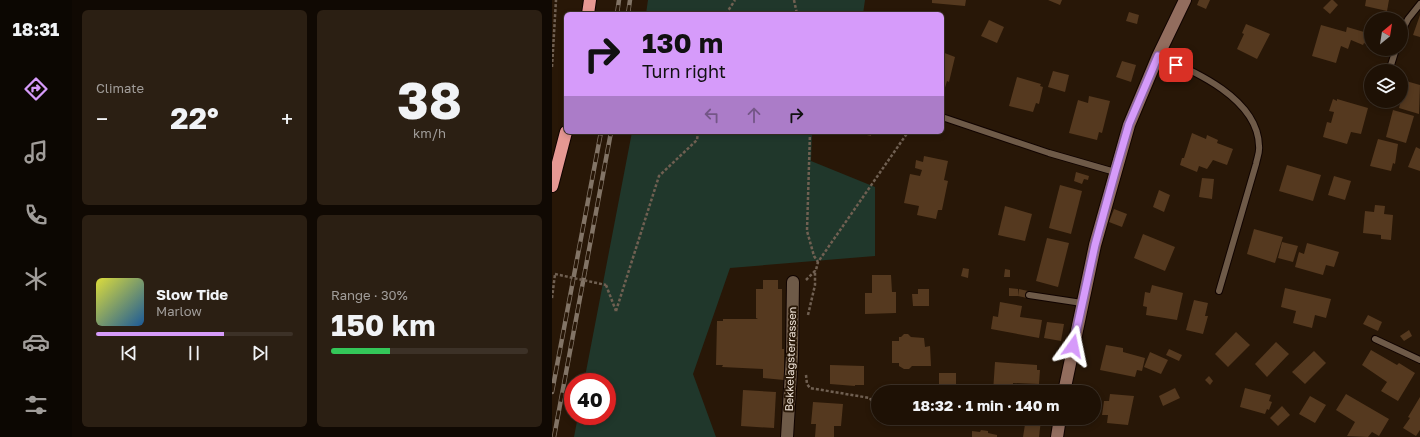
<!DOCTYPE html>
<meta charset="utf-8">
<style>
body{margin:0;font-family:"Golos Text",sans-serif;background:#2b1f13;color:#f1f3f6;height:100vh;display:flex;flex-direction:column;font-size:15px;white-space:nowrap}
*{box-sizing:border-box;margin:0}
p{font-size:13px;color:#a19d9a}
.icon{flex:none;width:22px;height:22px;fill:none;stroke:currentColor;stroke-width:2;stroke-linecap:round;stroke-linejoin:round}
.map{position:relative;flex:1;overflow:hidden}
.panel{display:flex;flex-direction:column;gap:10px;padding:10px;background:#100903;width:480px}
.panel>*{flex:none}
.banner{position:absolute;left:12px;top:12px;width:380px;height:122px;border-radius:6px;box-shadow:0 2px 6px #0003,0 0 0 1px #3c3127;background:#d69bfa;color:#111;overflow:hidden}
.needle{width:26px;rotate:30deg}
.buttons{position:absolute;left:812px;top:12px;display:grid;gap:8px}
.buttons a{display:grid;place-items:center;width:44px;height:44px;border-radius:50%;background:#1e1105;box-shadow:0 2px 6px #0003,0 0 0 1px #3c3127;font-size:20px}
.speed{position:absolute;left:12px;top:373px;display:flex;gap:8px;font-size:20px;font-weight:700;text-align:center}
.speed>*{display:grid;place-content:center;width:52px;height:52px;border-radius:50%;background:#1e1105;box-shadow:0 2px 6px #0003,0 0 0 1px #3c3127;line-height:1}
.speed .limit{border:6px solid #d22;background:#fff;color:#111}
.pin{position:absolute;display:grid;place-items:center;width:34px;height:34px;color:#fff;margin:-17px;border-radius:8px;box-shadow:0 2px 6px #0006}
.me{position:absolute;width:44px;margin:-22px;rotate:12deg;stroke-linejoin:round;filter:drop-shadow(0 0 3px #0008)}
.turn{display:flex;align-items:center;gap:14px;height:84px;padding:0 12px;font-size:18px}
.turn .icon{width:52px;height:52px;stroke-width:2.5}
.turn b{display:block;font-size:28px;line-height:34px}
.lanes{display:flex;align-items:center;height:38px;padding:0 12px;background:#0003;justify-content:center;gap:20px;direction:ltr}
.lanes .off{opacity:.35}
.big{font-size:30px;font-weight:700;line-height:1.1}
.panel .tile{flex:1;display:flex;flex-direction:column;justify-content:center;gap:6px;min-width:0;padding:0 14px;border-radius:6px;background:#2b1f13}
.panel .dial{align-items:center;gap:0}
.dial b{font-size:52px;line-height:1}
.song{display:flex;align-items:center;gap:12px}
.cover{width:48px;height:48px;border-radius:6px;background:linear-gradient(135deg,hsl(60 70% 55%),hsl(210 70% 35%))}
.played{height:4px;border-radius:2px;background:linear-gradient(90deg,#d69bfa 65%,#3c3127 65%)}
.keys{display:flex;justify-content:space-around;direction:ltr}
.heat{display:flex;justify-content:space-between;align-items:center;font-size:22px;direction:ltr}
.charge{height:6px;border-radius:3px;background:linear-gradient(90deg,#34c759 30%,#3c3127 0)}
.panel .tiles{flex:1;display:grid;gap:10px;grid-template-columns:repeat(2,1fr)}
.trip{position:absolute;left:319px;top:385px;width:230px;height:40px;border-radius:20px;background:#1e1105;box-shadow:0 2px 6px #0003,0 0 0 1px #3c3127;font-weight:700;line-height:40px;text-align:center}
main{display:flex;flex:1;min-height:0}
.dock{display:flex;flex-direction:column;width:72px;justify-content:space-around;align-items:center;background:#0c0702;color:#a19d9a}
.dock .icon{width:28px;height:28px}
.dock .selected{color:#d69bfa}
.dock b{font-size:18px;color:#f1f3f6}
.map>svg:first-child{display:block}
.green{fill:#20372b}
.building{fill:#55391f}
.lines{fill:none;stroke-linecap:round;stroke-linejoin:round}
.lane-casing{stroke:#100300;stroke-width:8}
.street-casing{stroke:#100300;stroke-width:14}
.secondary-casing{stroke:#100300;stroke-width:14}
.highway-casing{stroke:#100300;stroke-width:14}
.path{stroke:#706052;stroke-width:2.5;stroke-dasharray:3 2;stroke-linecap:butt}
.lane{stroke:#6e5a48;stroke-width:6}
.street{stroke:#6e5a48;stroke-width:12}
.secondary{stroke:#926d5e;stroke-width:12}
.highway{stroke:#e69893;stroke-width:12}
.rail-casing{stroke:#827466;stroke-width:4.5}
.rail{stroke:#281707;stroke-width:3;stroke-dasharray:9;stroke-linecap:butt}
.path-bridge{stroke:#706052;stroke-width:2.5;stroke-dasharray:3 2;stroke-linecap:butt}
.route-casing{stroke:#8b65a2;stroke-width:10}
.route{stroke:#d69bfa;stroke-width:7}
.labels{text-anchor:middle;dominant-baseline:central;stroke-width:4;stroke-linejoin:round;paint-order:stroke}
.street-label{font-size:11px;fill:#f0e4d9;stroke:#281707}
</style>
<main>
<nav class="dock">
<b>18:31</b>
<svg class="icon selected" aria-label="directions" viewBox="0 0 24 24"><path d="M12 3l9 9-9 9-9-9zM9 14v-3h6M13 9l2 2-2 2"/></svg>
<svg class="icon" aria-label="music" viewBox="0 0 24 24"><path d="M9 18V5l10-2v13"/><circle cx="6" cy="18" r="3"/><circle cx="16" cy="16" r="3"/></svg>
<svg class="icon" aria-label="phone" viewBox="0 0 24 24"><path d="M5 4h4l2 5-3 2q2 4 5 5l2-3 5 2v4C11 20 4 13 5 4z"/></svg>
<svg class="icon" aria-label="climate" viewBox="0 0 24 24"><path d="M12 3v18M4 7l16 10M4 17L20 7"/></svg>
<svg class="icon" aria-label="car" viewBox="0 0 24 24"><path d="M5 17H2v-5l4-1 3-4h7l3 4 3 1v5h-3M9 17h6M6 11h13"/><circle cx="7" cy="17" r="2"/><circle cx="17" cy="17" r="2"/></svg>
<svg class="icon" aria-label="filters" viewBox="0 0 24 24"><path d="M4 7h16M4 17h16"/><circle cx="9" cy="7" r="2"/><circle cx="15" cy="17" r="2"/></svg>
</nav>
<section class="panel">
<div class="tiles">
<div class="tile"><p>Climate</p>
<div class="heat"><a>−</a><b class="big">22°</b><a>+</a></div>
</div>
<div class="tile dial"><b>38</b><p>km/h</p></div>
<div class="tile">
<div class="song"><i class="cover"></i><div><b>Slow Tide</b><p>Marlow</p></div></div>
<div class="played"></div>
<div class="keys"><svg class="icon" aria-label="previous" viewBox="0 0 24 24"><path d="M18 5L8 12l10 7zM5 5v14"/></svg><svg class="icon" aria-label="pause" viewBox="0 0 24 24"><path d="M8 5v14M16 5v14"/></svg><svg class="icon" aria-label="next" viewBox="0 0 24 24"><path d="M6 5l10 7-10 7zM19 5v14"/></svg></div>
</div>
<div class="tile"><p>Range · 30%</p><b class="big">150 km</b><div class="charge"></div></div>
</div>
</section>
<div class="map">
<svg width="868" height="437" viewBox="0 0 868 437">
<rect width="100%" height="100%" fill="#281707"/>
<!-- green -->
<g class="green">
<path d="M96,0H313L311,14H94Z"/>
<path d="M80,132H260L259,161L323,187V256L178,268L141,374L164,437H22L26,416H55V382H32Z"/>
</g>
<!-- building -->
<g class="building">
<path d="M380,0H414L413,6L380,3Z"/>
<path d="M496,0H510L508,5Z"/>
<path d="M647,0H658L654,9L645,5Z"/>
<path d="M779,0H781L786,5L778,14L771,8Z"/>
<path d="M814,0H837L835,11L813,6Z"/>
<path d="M577,12L587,15L585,24L574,21Z"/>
<path d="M868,15V37L861,35Z"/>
<path d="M437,20L452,27L445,43L429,36Z"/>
<path d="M694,24L718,34L705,59L685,49L692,34L690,33Z"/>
<path d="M769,25L794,32L795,27L819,34L816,45L812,43L811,45L799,40L796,49L789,46L784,63L760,56Z"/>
<path d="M390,52L403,57L397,82L395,81L392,91H390Z"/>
<path d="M570,61L584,65L579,82L564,77Z"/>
<path d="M501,71L517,75L513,92L496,87Z"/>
<path d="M465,77L489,84L488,86L491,87L487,104L484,103L481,112L457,106Z"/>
<path d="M854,81L868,85L867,114L847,108Z"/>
<path d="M537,96L558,101L550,133L547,132L545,140L517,133L526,100L536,103Z"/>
<path d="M781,99L785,101V99L816,108L809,134L799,132L795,144L771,137L775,122L779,123L782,112L777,111Z"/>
<path d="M841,110L862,116L854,143L834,137Z"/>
<path d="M323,132V135L319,134V136L306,133Z"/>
<path d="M640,133L654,139L655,135L666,140L665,143L681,149L675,165L661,160L655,169L647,166L645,172L628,165L630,158H632Z"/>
<path d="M826,139L846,144L843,164L841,163L839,171L818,166Z"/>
<path d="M864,147L868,149V171L856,167Z"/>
<path d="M372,156L396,161L392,180L396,181L390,210H386L384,219L365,215L367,206L352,203L358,174L368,176L370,170L363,168L364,160L371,162Z"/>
<path d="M735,165L769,175L761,201L727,191Z"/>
<path d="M524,172L537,176L536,180L532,179L530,184L522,181Z"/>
<path d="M782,176L799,181L793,200L776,195Z"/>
<path d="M650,178L662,179L660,199L647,197Z"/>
<path d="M508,185L530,191L519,234L497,228Z"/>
<path d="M607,190L618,195L612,212L601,207Z"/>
<path d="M823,205L833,206L832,214L841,215L839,240L829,239V235L811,233L813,211L822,212Z"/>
<path d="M453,206L480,214L473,241L446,235Z"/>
<path d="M562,209L575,214L570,227L557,222Z"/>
<path d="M702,229L731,237L723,263L695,254Z"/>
<path d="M591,234L623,247L613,271L582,258Z"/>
<path d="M495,238L517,243L506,287L484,281Z"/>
<path d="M730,242L746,246L741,262L726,258Z"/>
<path d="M755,243L787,252L782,267L774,265L771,275L743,267L747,252L752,254Z"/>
<path d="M411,268L417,269L416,278L409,276Z"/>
<path d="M453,269L458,270V277H452Z"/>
<path d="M320,275H339L340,292H344V313L313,314V293H320Z"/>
<path d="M211,280H226V289H230V349H232V380L211,378V369L170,367L171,365H164L165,321H171V319H206L204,318V289H211Z"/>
<path d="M600,285L631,293L625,320L594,315L595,307L591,306L593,292L598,293Z"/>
<path d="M457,288L466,289V296H457Z"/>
<path d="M733,288L779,299L774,318L763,315L760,328L741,323L744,311L729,307Z"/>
<path d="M366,289H377V306H361L360,294H366Z"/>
<path d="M467,289L476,291L475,298L466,296Z"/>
<path d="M642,300L656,303L653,316H656L651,334L634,330Z"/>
<path d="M448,302L470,306L468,317L490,320L487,338L439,329L441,316L446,317Z"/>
<path d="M816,315L830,322L826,331L811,324Z"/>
<path d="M495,322L512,324L509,341L492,338Z"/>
<path d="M857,330L860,336L852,341L848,336Z"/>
<path d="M684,332L698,345L676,367L663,354Z"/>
<path d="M352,334H356L359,337L372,338L373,347L378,346L379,366H360L357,369H352L347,366V363H340V341H347V337H349Z"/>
<path d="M724,342L737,354L715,377L703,364Z"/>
<path d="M554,345L571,348V352L593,358L590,371L585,370L583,377L548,370Z"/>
<path d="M617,349L630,355L627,361L614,355Z"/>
<path d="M819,350L845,365L847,363L863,373L846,401L829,391L835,382L810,365Z"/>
<path d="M762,351L774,363L753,384L740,372Z"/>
<path d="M598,352L616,360L609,374L592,367Z"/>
<path d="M443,362L485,365V370H488L487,384L461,383V392H441Z"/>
<path d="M278,365L312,366V385H303V386L278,384Z"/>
<rect x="387" y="373" width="17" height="17"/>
<path d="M657,376L661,381L658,385L653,380Z"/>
<path d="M623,388L628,398L611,406L607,396Z"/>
<path d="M693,388L719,395L717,401L720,402L717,410L715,409L713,414L688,407Z"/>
<path d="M191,390L224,392L222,428L189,426Z"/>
<path d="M558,394L582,396L576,425L555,423L556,415H550L552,401H557Z"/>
<path d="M794,394L837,419L827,436L820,432L816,437L795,436L803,422L784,410Z"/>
<path d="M758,396L774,405L763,423L747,414Z"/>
<path d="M868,397V430L864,436L851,428L858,418L856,417Z"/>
<path d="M261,402L291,404L289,426H282V437H263L264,424H259Z"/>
<path d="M730,406L738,415L726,426L718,418Z"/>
<path d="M474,418L489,420L487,437H471Z"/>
<path d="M521,418H530L529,424L523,423L524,419Z"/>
<path d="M429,430L436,431V433L445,435V437H420V431L428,432Z"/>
</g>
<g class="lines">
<defs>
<g id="lane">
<path d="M849,33L856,19L868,4"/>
<path d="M606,56C643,71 706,99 707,146C708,152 705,158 704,164L667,291"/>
<path d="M839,65L844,49"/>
<path d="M390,117L497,153L563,172"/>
<path d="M477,295L530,303"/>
<path d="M823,339L868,360"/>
<path d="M497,392L514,391"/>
</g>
<path id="street" d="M235,437L240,356L241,282"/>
<g id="secondary">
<path d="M512,392L543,245L577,125L606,56L633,0"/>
<path d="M505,437L508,418"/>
</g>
<g id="highway">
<path d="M36,14L38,0"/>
<path d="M0,186L14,132"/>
</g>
</defs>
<!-- lane casing -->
<use href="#lane" class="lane-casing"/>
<!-- street casing -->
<use href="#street" class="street-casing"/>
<!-- secondary casing -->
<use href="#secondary" class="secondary-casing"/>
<!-- highway casing -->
<use href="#highway" class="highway-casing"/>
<!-- path -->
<g class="path">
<path d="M242,0L245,14"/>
<path d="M174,14L183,0"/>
<path d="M0,67L4,0"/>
<path d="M258,132L255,231L262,256L266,262"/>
<path d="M254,280L264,270L266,262L356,132"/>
<path d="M54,285L64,311"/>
<path d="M0,298L3,274"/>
<path d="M64,311L107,176L145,140L146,132"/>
<path d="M256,315L263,285V270"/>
<path d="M254,375L255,384L258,388L318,398L321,404"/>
</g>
<!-- lane -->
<use href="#lane" class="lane"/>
<!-- street -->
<use href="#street" class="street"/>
<!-- secondary -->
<use href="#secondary" class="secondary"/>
<!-- highway -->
<use href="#highway" class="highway"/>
<defs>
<g id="rail">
<path d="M65,14L67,0"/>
<path d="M76,14L78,0"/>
<path d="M0,392L49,132"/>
<path d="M2,437L59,132"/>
</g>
</defs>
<!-- rail casing -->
<use href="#rail" class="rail-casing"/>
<!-- rail -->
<use href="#rail" class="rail"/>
<!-- path-bridge -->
<path class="path-bridge" d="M3,274L54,285"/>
</g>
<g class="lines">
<defs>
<path id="route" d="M521,346L543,245L563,172L577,124L606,56L624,65"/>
</defs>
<!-- route casing -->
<use href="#route" class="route-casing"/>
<!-- route -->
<use href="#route" class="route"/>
</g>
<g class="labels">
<!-- street labels -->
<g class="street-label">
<text transform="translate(238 359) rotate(-88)">Bekkelagsterrassen</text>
</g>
</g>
</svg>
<div class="buttons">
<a><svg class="needle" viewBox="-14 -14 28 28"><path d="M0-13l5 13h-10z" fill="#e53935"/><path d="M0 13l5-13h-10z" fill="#a19d9a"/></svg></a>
<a><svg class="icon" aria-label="layers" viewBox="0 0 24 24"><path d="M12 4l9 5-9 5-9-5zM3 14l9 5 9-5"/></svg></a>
</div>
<div class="speed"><div class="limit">40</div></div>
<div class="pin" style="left:624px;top:65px;background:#d93025"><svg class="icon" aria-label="arrive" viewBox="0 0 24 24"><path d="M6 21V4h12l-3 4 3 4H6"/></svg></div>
<svg class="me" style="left:521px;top:346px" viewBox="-20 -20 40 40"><path d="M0-17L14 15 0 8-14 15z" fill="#d69bfa" stroke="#fff" stroke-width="4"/></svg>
<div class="trip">18:32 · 1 min · 140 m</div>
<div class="banner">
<div class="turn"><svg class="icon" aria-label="right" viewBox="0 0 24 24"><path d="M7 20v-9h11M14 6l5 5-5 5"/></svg><div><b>130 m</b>Turn right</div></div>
<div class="lanes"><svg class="icon off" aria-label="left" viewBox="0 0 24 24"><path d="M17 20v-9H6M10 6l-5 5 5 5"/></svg><svg class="icon off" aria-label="ahead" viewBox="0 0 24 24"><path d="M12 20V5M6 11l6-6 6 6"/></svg><svg class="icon" aria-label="right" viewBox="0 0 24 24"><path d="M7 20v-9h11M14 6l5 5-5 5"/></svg></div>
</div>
</div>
</main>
